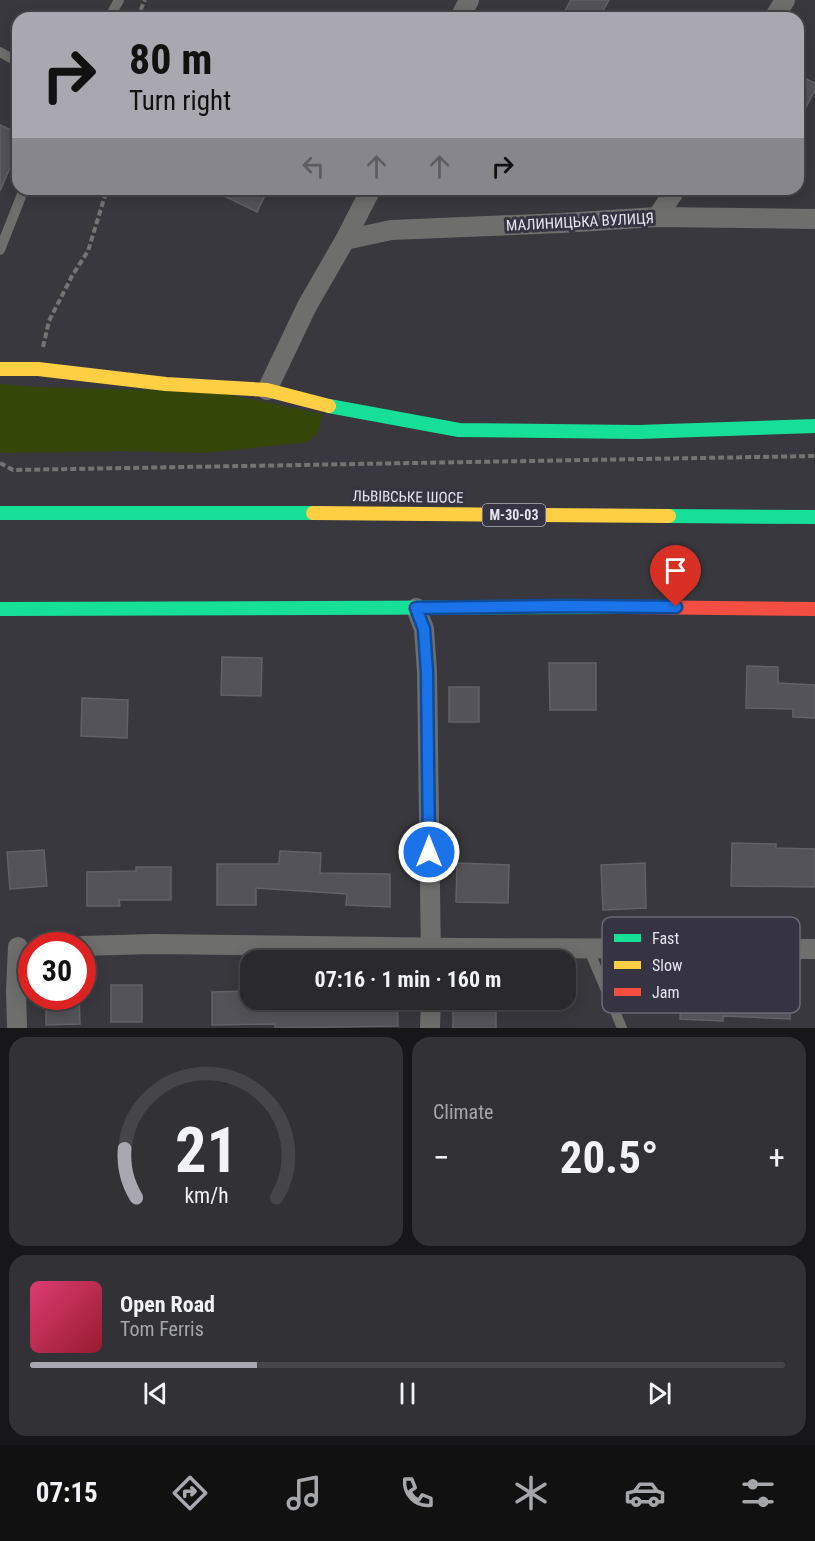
<!DOCTYPE html>
<meta charset="utf-8">
<style>
body{margin:0;font-family:"Roboto Condensed",sans-serif;background:#323236;color:#f1f3f6;height:100vh;display:flex;flex-direction:column;font-size:22px;white-space:nowrap}
*{box-sizing:border-box;margin:0}
p{font-size:20px;color:#a5a7aa}
.icon{flex:none;width:33px;height:33px;fill:none;stroke:currentColor;stroke-width:2;stroke-linecap:round;stroke-linejoin:round}
.map{position:relative;height:1028px;overflow:hidden}
.side{display:flex;flex-direction:column;gap:9px;padding:9px;background:#171719;flex:1}
.side>*{flex:none}
.hud{position:absolute;left:12px;top:12px;width:792px;height:183px;border-radius:18px;box-shadow:0 3px 15px #0003,0 0 0 2px #46464a;background:#a9a8b0;color:#111;overflow:hidden}
.speed{position:absolute;left:18px;top:932px;display:flex;gap:12px;font-size:30px;font-weight:700;text-align:center}
.speed>*{display:grid;place-content:center;width:78px;height:78px;border-radius:50%;background:#2a2a2e;box-shadow:0 3px 15px #0003,0 0 0 2px #46464a;line-height:1}
.speed .limit{border:9px solid #d22;background:#fff;color:#111}
.pin{position:absolute;display:grid;place-items:center;width:51px;height:51px;color:#fff;margin:-62px -26px;border-radius:50% 50% 50% 0;rotate:-45deg;box-shadow:0 0 6px #0007}
.pin .icon{rotate:45deg}
.me{position:absolute;width:66px;margin:-33px;rotate:0deg;stroke-linejoin:round;filter:drop-shadow(0 0 4px #0008)}
.turn{display:flex;align-items:center;gap:21px;height:126px;padding:0 18px;font-size:27px}
.turn .icon{width:78px;height:78px;stroke-width:2.5}
.turn b{display:block;font-size:42px;line-height:51px}
.lanes{display:flex;align-items:center;height:57px;padding:0 18px;background:#0003;justify-content:center;gap:30px;direction:ltr}
.lanes .off{opacity:.35}
.big{font-size:45px;font-weight:700;line-height:1.1}
.side .card{flex:1;display:flex;flex-direction:column;justify-content:center;gap:9px;min-width:0;padding:0 21px;border-radius:18px;background:#323236}
.side .dial{align-items:center;gap:0}
.dial svg{height:156px;overflow:visible;fill:none;stroke:#46464a;stroke-width:7;stroke-linecap:round;text-anchor:middle}
.dial text{fill:#f1f3f6;stroke:none}
.song{display:flex;align-items:center;gap:18px}
.cover{width:72px;height:72px;border-radius:9px;background:linear-gradient(135deg,hsl(340 70% 55%),hsl(350 70% 35%))}
.played{height:6px;border-radius:3px;background:linear-gradient(90deg,#a9a8b0 30%,#46464a 30%)}
.keys{display:flex;justify-content:space-around;direction:ltr}
.heat{display:flex;justify-content:space-between;align-items:center;font-size:33px;direction:ltr}
.side .tiles{flex:1;display:grid;gap:9px;grid-template-columns:1fr 1fr}
.card:last-child{grid-column:span 2}
.trip{position:absolute;left:240px;top:950px;width:336px;height:60px;border-radius:18px;background:#2a2a2e;box-shadow:0 3px 15px #0003,0 0 0 2px #46464a;font-weight:700;line-height:60px;text-align:center}
.menu{display:flex;height:96px;justify-content:space-around;align-items:center;background:#111112;color:#a5a7aa}
.menu .icon{width:42px;height:42px}
.menu .selected{color:#a9a8b0}
.menu b{font-size:27px;color:#f1f3f6}
.map>svg:first-child{display:block}
.green{fill:#354708}
.building{fill:#545359;stroke:#616167;stroke-width:1.5}
.lines{fill:none;stroke-linecap:round;stroke-linejoin:round}
.path{stroke:#747475;stroke-width:4;stroke-dasharray:6 3;stroke-linecap:butt}
.lane{stroke:#6e6e6c;stroke-width:10}
.street{stroke:#6e6e6c;stroke-width:20}
.fast{stroke:#16e098;stroke-width:14}
.slow{stroke:#ffcf43;stroke-width:14}
.jam{stroke:#f24e42;stroke-width:14}
.route-casing{stroke:#114b97;stroke-width:15}
.route{stroke:#1a73e8;stroke-width:10}
.labels{text-anchor:middle;dominant-baseline:central;stroke-width:6;stroke-linejoin:round;paint-order:stroke}
.shield{fill:#363442;stroke:#b1afba;stroke-width:1.5}
.shield-label{font-size:14px;font-weight:bold;fill:#e6e4ee}
.street-label{font-size:15px;fill:#e6e4ee;stroke:#363442}
.key{fill:#363442;stroke:#6b6976;stroke-width:1.5}
.key-label{font-size:16px;fill:#e6e4ee}
</style>
<div class="map">
<svg width="815" height="1028" viewBox="0 0 815 1028">
<rect width="100%" height="100%" fill="#38383e"/>
<!-- green -->
<path class="green" d="M0,384L38,387L143,390L202,389L323,414L318,432L309,442L206,453L127,451L4,453L0,452Z"/>
<!-- building -->
<g class="building">
<path d="M571,0H609L599,18H561Z"/>
<path d="M798,75L815,83V90L798,122Z"/>
<path d="M0,125L18,133V149L0,191Z"/>
<path d="M210,189H268L257,212Z"/>
<path d="M222,657L262,658L261,696L221,695Z"/>
<path d="M549,663H596V710H550Z"/>
<path d="M747,666L778,667V683L815,685V718L793,717V709L746,708Z"/>
<rect x="449" y="687" width="30" height="35"/>
<path d="M82,698L128,700L127,738L81,736Z"/>
<path d="M732,843L776,844V848L815,849V887L731,886Z"/>
<path d="M44,850L47,886L10,889L7,852Z"/>
<path d="M280,851L321,853L320,873L390,874V907L346,905L347,894L256,888V905H217V864H279Z"/>
<path d="M457,863L509,865L508,903L456,902Z"/>
<path d="M645,863L646,908L603,910L601,865Z"/>
<path d="M136,867H171V900H119L120,906H87V872L136,871Z"/>
<rect x="111" y="985" width="31" height="37"/>
<path d="M681,987L791,992L790,1019L723,1016V1021L680,1019Z"/>
<path d="M247,991V999H397L398,1026L275,1028V1024L212,1025V992Z"/>
<path d="M46,996H79L80,1024L46,1025Z"/>
<rect x="453" y="1007" width="43" height="21"/>
</g>
<g class="lines">
<!-- path -->
<g class="path">
<path d="M137,18L145,0"/>
<path d="M43,347L49,321L72,276L88,251L107,189"/>
<path d="M0,463L13,470L815,456"/>
</g>
<!-- lane -->
<g class="lane">
<path d="M109,18L119,0"/>
<path d="M0,52L18,62"/>
<path d="M0,250L24,189"/>
<path d="M588,948L622,1028"/>
</g>
<!-- street -->
<g class="street">
<path d="M460,18L469,0"/>
<path d="M774,18L785,0"/>
<path d="M657,217L676,189"/>
<path d="M345,240L391,230L562,223L657,217L815,219"/>
<path d="M267,390L307,306L345,240L371,189"/>
<path d="M416,608L424,629L427,672L431,960"/>
<path d="M82,946L152,944L460,948L815,949"/>
<path d="M17,1028L16,991L18,947"/>
<path d="M430,1028L431,999"/>
</g>
<!-- fast -->
<g class="fast">
<path d="M329,406L459,430L638,432L815,426"/>
<path d="M0,513H313"/>
<path d="M669,516L815,517"/>
<path d="M0,609L625,607"/>
</g>
<!-- slow -->
<g class="slow">
<path d="M0,369H38L166,384L267,390L329,406"/>
<path d="M313,513L669,516"/>
</g>
<!-- jam -->
<path class="jam" d="M625,607L815,609"/>
</g>
<g class="lines">
<defs>
<path id="route" d="M429,852L427,672L424,629L416,608L565,606L676,607"/>
</defs>
<!-- route casing -->
<use href="#route" class="route-casing"/>
<!-- route -->
<use href="#route" class="route"/>
</g>
<g class="labels">
<!-- shield labels -->
<rect class="shield" x="482.5" y="504" width="63" height="22" rx="4.5"/>
<g class="shield-label">
<text x="514" y="515">М-30-03</text>
</g>
<!-- street labels -->
<g class="street-label">
<text transform="translate(580 222) rotate(-3)">МАЛИНИЦЬКА ВУЛИЦЯ</text>
<text transform="translate(408 497) rotate(1)">ЛЬВІВСЬКЕ ШОСЕ</text>
</g>
</g>
<!-- legend -->
<rect x="602" y="917" width="198" height="96" rx="9" class="key"/>
<rect x="614" y="934" width="27" height="8" fill="#16e098"/>
<rect x="614" y="961" width="27" height="8" fill="#ffcf43"/>
<rect x="614" y="988" width="27" height="8" fill="#f24e42"/>
<g class="key-label">
<text x="652" y="944">Fast</text>
<text x="652" y="971">Slow</text>
<text x="652" y="998">Jam</text>
</g>
</svg>
<div class="speed"><div class="limit">30</div></div>
<div class="pin" style="left:676px;top:607px;background:#d93025"><svg class="icon" aria-label="arrive" viewBox="0 0 24 24"><path d="M6 21V4h12l-3 4 3 4H6"/></svg></div>
<svg class="me" style="left:429px;top:852px" viewBox="-20 -20 40 40"><circle r="17" fill="#1a73e8" stroke="#fff" stroke-width="3"/><path d="M0-11L8 9 0 5-8 9z" fill="#fff"/></svg>
<div class="trip">07:16 · 1 min · 160 m</div>
<div class="hud">
<div class="turn"><svg class="icon" aria-label="right" viewBox="0 0 24 24"><path d="M7 20v-9h11M14 6l5 5-5 5"/></svg><div><b>80 m</b>Turn right</div></div>
<div class="lanes"><svg class="icon off" aria-label="left" viewBox="0 0 24 24"><path d="M17 20v-9H6M10 6l-5 5 5 5"/></svg><svg class="icon off" aria-label="ahead" viewBox="0 0 24 24"><path d="M12 20V5M6 11l6-6 6 6"/></svg><svg class="icon off" aria-label="ahead" viewBox="0 0 24 24"><path d="M12 20V5M6 11l6-6 6 6"/></svg><svg class="icon" aria-label="right" viewBox="0 0 24 24"><path d="M7 20v-9h11M14 6l5 5-5 5"/></svg></div>
</div>
</div>
<section class="side">
<div class="tiles">
<div class="card dial"><svg viewBox="0 0 100 80">
<path d="M14 69A42 42 0 1 1 86 69"/>
<path d="M14 69A42 42 0 0 1 8 44" stroke="#a9a8b0"/>
<text x="50" y="56" font-size="32" font-weight="700">21</text>
<text x="50" y="72" font-size="11">km/h</text>
</svg></div>
<div class="card"><p>Climate</p>
<div class="heat"><a>−</a><b class="big">20.5°</b><a>+</a></div>
</div>
<div class="card">
<div class="song"><i class="cover"></i><div><b>Open Road</b><p>Tom Ferris</p></div></div>
<div class="played"></div>
<div class="keys"><svg class="icon" aria-label="previous" viewBox="0 0 24 24"><path d="M18 5L8 12l10 7zM5 5v14"/></svg><svg class="icon" aria-label="pause" viewBox="0 0 24 24"><path d="M8 5v14M16 5v14"/></svg><svg class="icon" aria-label="next" viewBox="0 0 24 24"><path d="M6 5l10 7-10 7zM19 5v14"/></svg></div>
</div>
</div>
</section>
<nav class="menu">
<b>07:15</b>
<svg class="icon selected" aria-label="directions" viewBox="0 0 24 24"><path d="M12 3l9 9-9 9-9-9zM9 14v-3h6M13 9l2 2-2 2"/></svg>
<svg class="icon" aria-label="music" viewBox="0 0 24 24"><path d="M9 18V5l10-2v13"/><circle cx="6" cy="18" r="3"/><circle cx="16" cy="16" r="3"/></svg>
<svg class="icon" aria-label="phone" viewBox="0 0 24 24"><path d="M5 4h4l2 5-3 2q2 4 5 5l2-3 5 2v4C11 20 4 13 5 4z"/></svg>
<svg class="icon" aria-label="climate" viewBox="0 0 24 24"><path d="M12 3v18M4 7l16 10M4 17L20 7"/></svg>
<svg class="icon" aria-label="car" viewBox="0 0 24 24"><path d="M5 17H2v-5l4-1 3-4h7l3 4 3 1v5h-3M9 17h6M6 11h13"/><circle cx="7" cy="17" r="2"/><circle cx="17" cy="17" r="2"/></svg>
<svg class="icon" aria-label="filters" viewBox="0 0 24 24"><path d="M4 7h16M4 17h16"/><circle cx="9" cy="7" r="2"/><circle cx="15" cy="17" r="2"/></svg>
</nav>
